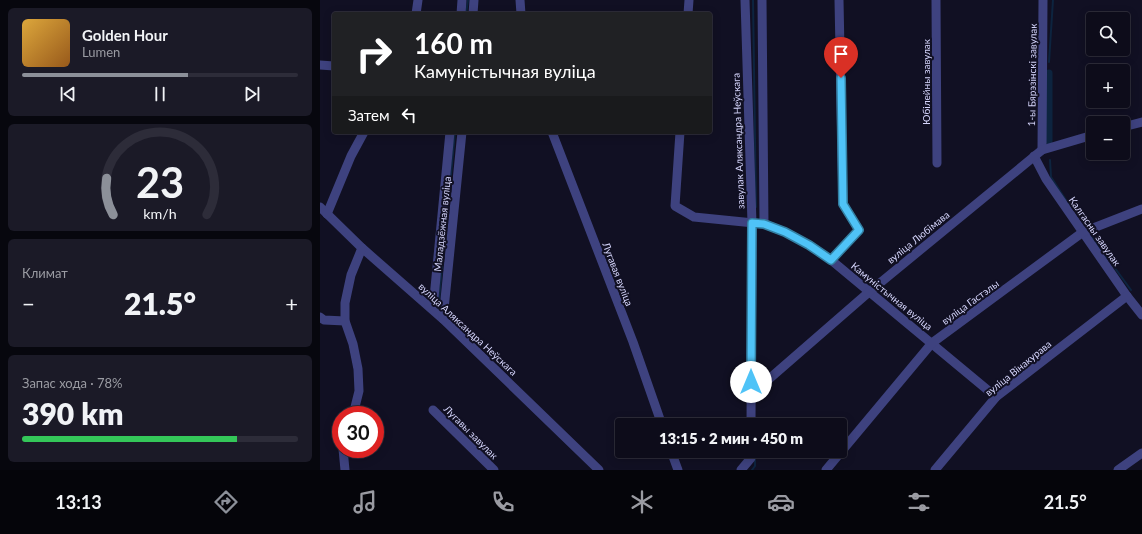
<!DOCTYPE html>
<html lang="ru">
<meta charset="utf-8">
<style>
body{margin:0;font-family:Lato,sans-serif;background:#1b1a27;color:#f1f3f6;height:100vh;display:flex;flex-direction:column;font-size:15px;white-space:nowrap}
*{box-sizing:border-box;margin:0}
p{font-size:13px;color:#9a9ba2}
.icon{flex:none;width:22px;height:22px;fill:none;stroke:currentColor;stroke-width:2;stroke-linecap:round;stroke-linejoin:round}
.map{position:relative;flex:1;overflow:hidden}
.drawer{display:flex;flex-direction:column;gap:8px;padding:8px;background:#07070e;width:320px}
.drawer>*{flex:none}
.hud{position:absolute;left:12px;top:12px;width:380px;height:122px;border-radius:4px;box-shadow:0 2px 10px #0003,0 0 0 1px #2d2c39;background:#202124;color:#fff;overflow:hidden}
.buttons{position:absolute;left:766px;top:12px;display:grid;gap:8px}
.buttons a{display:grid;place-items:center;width:44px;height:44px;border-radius:4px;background:#0d0c1a;box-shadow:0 2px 10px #0003,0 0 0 1px #2d2c39;font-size:20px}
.speed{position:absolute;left:12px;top:406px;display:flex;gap:8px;font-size:20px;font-weight:700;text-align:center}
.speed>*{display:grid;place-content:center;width:52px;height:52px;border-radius:50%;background:#0d0c1a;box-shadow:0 2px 10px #0003,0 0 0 1px #2d2c39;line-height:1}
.speed .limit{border:6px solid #d22;background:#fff;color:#111}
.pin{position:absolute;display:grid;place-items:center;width:34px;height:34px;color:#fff;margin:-41px -17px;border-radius:50% 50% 50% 0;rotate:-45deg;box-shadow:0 0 4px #0007}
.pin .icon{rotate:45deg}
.me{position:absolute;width:44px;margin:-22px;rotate:0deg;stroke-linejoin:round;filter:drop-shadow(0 0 3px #0008)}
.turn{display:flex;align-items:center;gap:14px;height:84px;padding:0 16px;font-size:18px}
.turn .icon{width:52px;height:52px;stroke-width:2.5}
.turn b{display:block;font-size:28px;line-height:34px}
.then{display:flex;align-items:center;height:38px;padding:0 16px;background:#0003;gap:8px;font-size:15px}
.big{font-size:30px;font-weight:800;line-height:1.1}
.drawer .widget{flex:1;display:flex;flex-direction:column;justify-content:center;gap:6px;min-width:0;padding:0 14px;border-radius:6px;background:#1b1a27}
.drawer .dial{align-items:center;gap:0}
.dial svg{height:104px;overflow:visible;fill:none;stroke:#2d2c39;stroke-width:7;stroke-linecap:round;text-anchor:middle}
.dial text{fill:#f1f3f6;stroke:none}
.song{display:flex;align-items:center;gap:12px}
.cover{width:48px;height:48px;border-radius:6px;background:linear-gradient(135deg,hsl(40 70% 55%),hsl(30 70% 35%))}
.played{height:4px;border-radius:2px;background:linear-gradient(90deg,#8c9099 60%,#2d2c39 60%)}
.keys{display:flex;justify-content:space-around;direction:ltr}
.heat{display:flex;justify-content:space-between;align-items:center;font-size:22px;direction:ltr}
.charge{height:6px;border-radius:3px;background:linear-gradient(90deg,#34c759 78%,#2d2c39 0)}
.trip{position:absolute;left:295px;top:418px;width:232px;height:40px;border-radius:4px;background:#0d0c1a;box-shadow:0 2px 10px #0003,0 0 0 1px #2d2c39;font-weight:800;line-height:40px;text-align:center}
.menu{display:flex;height:64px;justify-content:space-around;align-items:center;background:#05050a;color:#9a9ba2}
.menu .icon{width:28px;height:28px}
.menu .active{color:#8c9099}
.menu b{font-size:18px;color:#f1f3f6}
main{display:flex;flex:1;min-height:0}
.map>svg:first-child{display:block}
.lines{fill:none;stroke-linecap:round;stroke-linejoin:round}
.stream{stroke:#0d243f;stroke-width:2}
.canal{stroke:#0d243f;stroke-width:7}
.minor{stroke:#3e427f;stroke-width:9}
.route-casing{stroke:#337fa1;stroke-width:10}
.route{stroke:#4fc3f7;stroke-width:7}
.labels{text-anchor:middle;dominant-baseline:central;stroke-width:4;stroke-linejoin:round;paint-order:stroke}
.street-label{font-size:10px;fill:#d5d5fc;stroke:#111023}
</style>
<main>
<section class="drawer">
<div class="widget">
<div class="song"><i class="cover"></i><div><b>Golden Hour</b><p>Lumen</p></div></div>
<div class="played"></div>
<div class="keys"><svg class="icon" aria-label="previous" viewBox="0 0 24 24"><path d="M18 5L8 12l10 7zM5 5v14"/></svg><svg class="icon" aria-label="pause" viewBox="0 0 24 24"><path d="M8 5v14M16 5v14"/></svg><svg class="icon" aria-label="next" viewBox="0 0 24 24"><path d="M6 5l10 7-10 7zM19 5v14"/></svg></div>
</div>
<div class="widget dial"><svg viewBox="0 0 100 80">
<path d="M14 69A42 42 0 1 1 86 69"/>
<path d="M14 69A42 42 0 0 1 9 41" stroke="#8c9099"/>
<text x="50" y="56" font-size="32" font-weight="700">23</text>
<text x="50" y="72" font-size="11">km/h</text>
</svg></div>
<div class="widget"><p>Климат</p>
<div class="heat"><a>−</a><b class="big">21.5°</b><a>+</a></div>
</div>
<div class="widget"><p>Запас хода · 78%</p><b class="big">390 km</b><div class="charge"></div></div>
</section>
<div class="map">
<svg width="822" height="470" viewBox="0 0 822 470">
<rect width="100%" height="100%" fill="#111023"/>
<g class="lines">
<!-- stream -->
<g class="stream">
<path d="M433,0L436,207"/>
<path d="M146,14L148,0"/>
<path d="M729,62L733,0"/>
<path d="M730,160L731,177L751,208"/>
<path d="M772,237L811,290"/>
<path d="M118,310L135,132"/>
<path d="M432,470L435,466V458"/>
</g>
<!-- canal -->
<path class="canal" d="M729,73V141"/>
<!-- minor -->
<g class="minor">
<path d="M200,0L201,14"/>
<path d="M425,0L432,223L431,425"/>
<path d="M442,0L444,224"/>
<path d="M616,0L617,163"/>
<path d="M96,14L98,0"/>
<path d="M141,14L142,0"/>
<path d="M153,14L154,0"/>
<path d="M368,14L369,0"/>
<path d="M0,65L14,66"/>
<path d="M803,127L822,122"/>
<path d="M232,132L313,342L342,425"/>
<path d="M360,132L355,206L374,217L444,224L465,232L489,245L511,260L676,397"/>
<path d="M722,150L723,0"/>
<path d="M714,156L726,179L807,296L822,315"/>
<path d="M0,207L42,248L123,319L279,470"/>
<path d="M7,214L31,156L44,132"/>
<path d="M511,260L539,230L523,204L519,0"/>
<path d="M109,306L114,298L130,132"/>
<path d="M0,317L4,320L25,321"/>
<path d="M123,319L142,132"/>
<path d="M449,379L549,292L722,150L773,135"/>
<path d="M113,410L174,470"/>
<path d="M33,415L39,391L38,369L33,344L25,321V303L31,275L42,248"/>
<path d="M23,449L25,470"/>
<path d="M351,451L358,470"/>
<path d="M421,470L431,458V451"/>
<path d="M506,470L612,343L763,232L822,209"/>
<path d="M615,470L676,397L807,296"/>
<path d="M798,470L822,453"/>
</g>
</g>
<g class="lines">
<defs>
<path id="route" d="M431,382L432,223L444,224L465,232L489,245L511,260L539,230L523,204L521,78"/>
</defs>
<!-- route casing -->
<use href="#route" class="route-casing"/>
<!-- route -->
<use href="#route" class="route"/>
</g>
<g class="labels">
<!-- street labels -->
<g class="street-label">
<text transform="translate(712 75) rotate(-89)">1-ы Бярэзінскі завулак</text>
<text transform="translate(606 82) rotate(-90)">Юбілейны завулак</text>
<text transform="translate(418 141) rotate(-92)">завулак Аляксандра Неўскага</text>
<text transform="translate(122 224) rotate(-84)">Маладзёжная вуліца</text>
<text transform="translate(775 231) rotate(55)">Калгасны завулак</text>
<text transform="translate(598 237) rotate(-39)">вуліца Любімава</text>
<text transform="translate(298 274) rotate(69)">Лугавая вуліца</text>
<text transform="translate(572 296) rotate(39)">Камуністычная вуліца</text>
<text transform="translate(650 302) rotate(-36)">вуліца Гастэлы</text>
<text transform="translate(148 329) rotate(43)">вуліца Аляксандра Неўскага</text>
<text transform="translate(698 368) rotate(-39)">вуліца Вінакурава</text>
<text transform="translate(151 432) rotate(45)">Лугавы завулак</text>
</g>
</g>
</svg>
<div class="buttons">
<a><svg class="icon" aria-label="search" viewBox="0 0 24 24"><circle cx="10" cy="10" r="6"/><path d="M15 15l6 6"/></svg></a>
<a>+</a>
<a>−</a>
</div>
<div class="speed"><div class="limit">30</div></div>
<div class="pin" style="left:521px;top:78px;background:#d93025"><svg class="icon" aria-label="arrive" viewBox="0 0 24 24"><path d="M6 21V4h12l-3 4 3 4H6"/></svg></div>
<svg class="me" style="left:431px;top:382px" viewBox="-20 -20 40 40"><circle r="19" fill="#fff"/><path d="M0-13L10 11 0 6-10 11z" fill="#4fc3f7"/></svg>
<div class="trip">13:15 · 2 мин · 450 m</div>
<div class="hud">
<div class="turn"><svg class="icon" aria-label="right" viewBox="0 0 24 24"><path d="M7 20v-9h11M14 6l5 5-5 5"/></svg><div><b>160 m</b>Камуністычная вуліца</div></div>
<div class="then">Затем<svg class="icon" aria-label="left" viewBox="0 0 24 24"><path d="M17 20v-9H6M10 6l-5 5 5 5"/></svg></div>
</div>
</div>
</main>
<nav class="menu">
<b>13:13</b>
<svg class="icon active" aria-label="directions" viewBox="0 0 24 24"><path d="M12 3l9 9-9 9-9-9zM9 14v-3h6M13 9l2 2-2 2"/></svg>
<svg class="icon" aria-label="music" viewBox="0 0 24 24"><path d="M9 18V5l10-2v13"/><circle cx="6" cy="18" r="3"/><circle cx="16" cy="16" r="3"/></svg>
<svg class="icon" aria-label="phone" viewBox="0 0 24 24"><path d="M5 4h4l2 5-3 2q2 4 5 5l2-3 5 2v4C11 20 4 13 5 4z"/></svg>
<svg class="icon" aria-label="climate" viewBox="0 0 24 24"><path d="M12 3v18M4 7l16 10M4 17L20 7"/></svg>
<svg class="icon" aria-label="car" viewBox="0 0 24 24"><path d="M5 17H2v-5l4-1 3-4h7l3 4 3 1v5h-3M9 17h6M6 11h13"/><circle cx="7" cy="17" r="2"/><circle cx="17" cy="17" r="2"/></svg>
<svg class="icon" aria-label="filters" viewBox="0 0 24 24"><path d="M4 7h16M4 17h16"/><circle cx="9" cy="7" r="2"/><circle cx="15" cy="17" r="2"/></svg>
<b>21.5°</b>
</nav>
